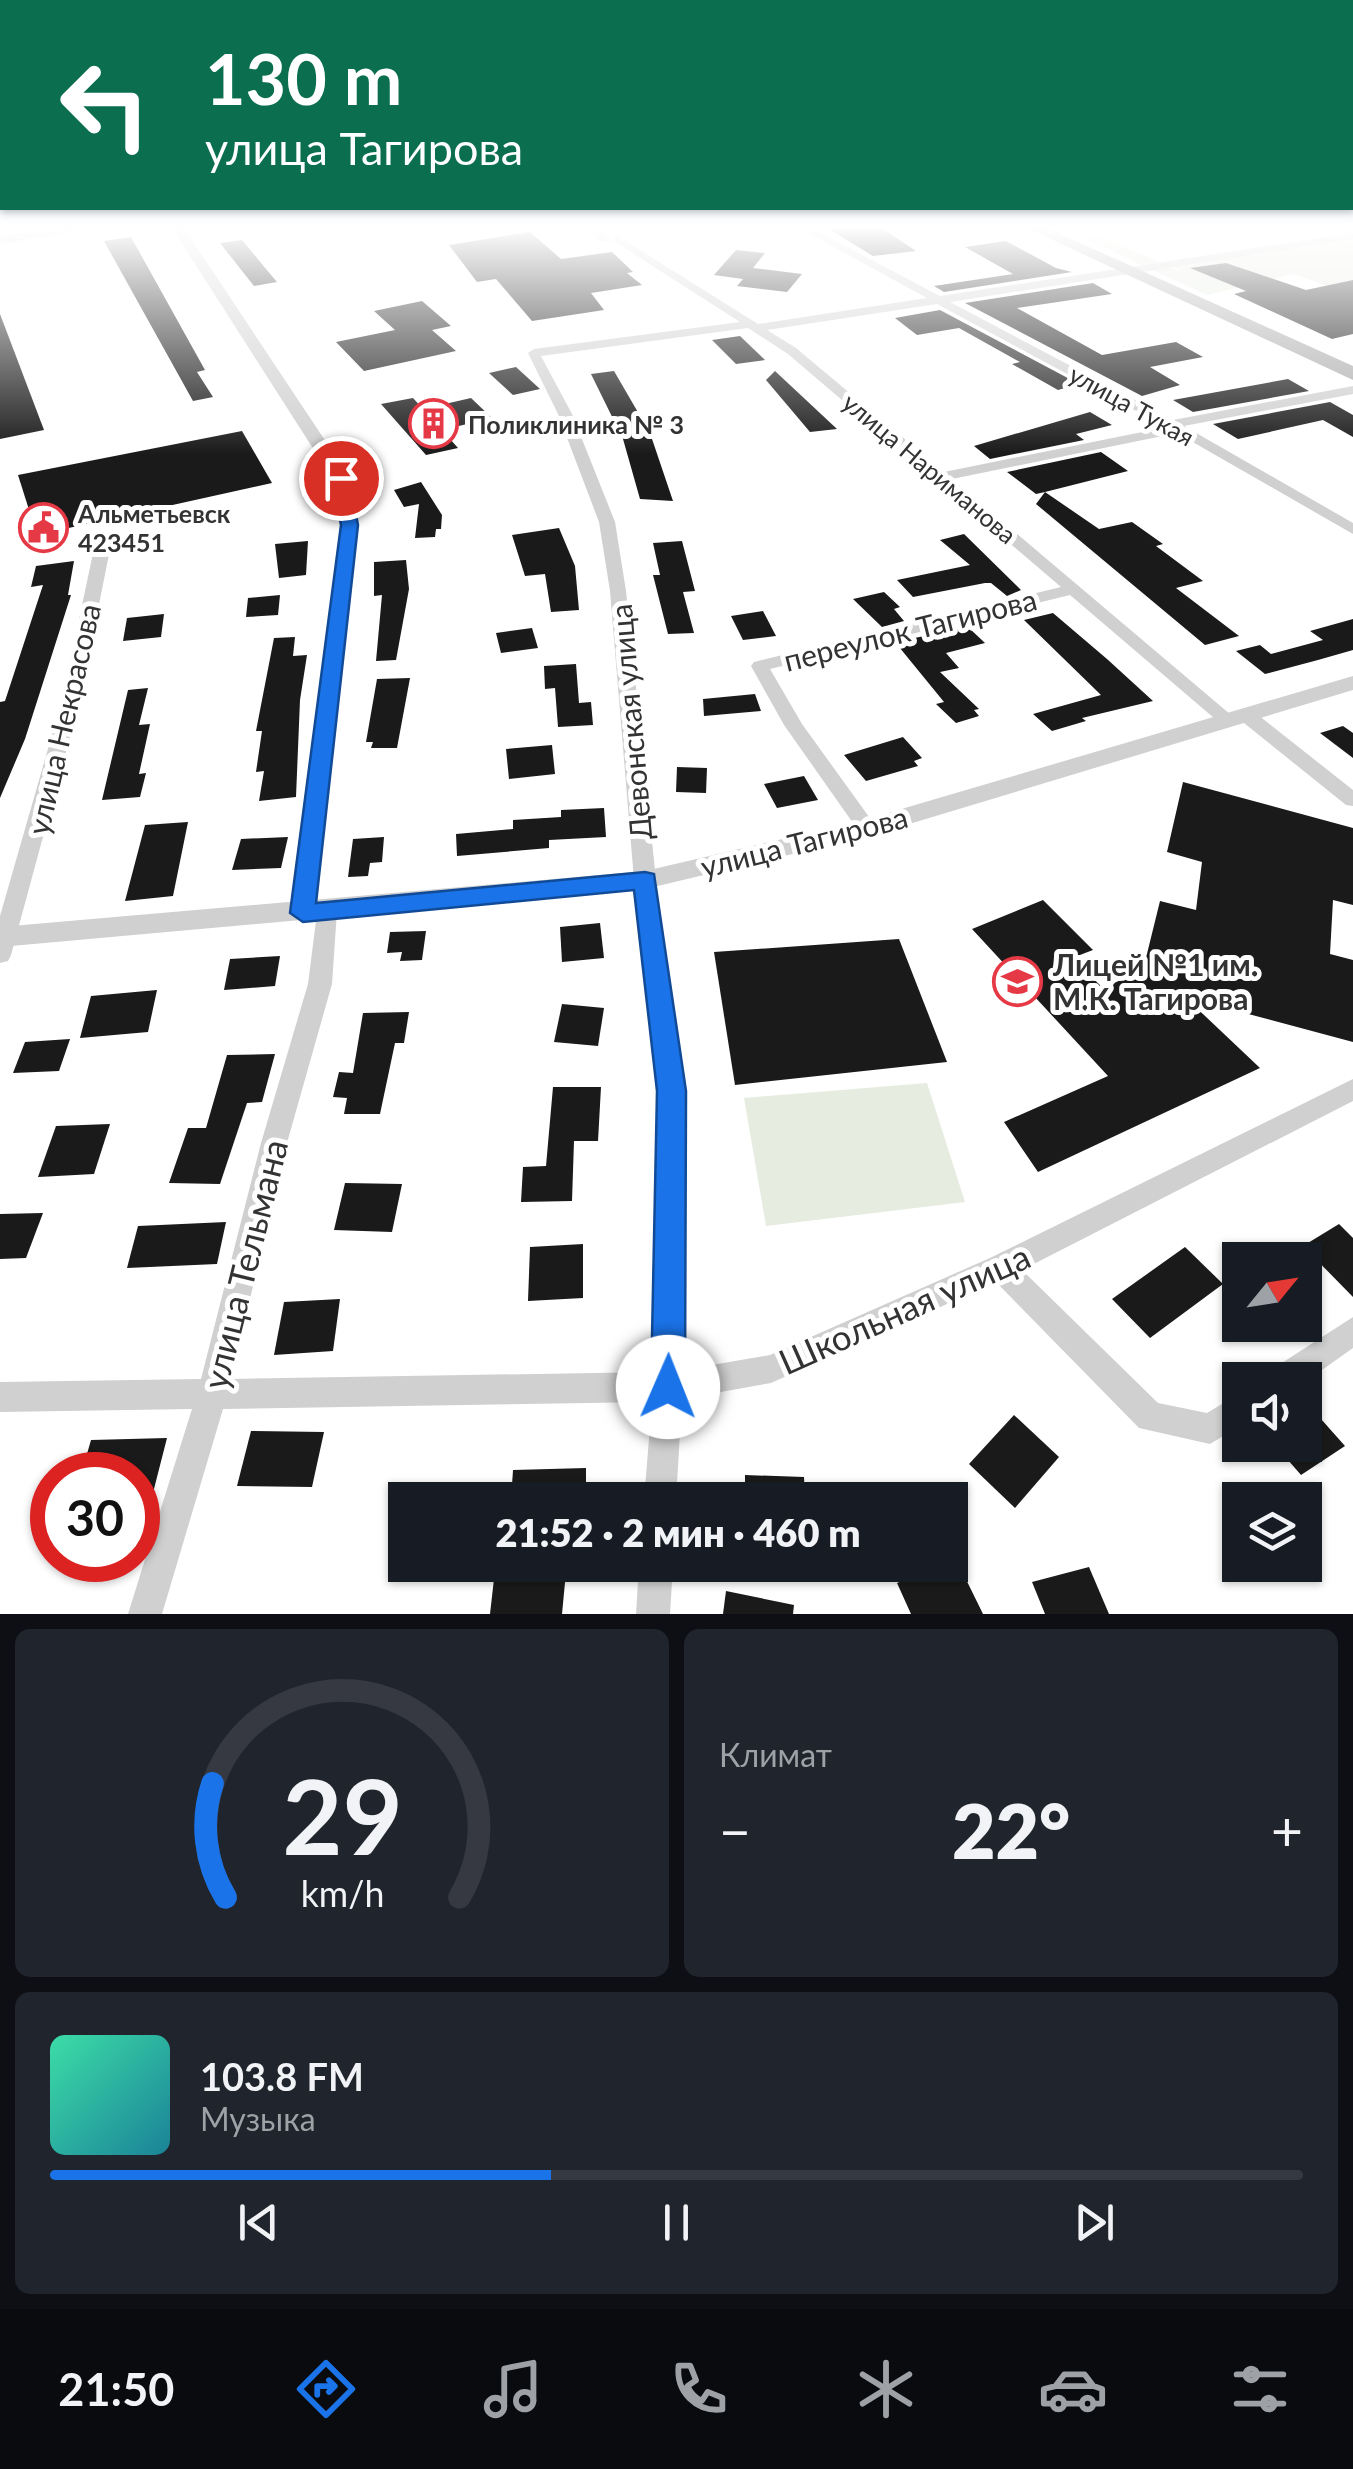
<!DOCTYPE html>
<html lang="ru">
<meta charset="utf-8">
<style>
body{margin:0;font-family:Lato,sans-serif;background:#20242c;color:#f1f3f6;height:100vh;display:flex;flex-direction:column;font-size:38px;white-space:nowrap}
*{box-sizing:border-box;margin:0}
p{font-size:32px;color:#9ea1a6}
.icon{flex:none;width:55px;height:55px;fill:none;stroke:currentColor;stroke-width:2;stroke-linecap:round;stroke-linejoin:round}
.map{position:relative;height:1614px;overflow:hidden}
.details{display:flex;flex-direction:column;gap:15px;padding:15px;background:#0d0f14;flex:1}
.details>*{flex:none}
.top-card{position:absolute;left:0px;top:0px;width:1355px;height:210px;box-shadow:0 2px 8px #0004;background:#0b6e4f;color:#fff;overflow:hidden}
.needle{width:65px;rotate:60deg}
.tools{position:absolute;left:1222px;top:1242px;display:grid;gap:20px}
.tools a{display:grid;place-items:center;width:100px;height:100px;border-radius:0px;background:#171b24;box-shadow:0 2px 8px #0004;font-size:50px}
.speed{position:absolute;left:30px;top:1452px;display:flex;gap:20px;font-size:50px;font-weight:700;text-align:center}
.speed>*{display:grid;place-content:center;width:130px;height:130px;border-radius:50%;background:#171b24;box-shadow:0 2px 8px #0004;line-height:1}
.speed .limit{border:15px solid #d22;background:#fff;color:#111}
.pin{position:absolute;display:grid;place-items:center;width:85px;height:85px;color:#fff;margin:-42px;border:5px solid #fff;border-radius:50%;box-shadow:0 2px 10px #0007}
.me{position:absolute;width:110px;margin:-55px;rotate:1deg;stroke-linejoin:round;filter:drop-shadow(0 0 8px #0008)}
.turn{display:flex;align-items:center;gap:35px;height:210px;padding:0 40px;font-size:45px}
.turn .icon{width:130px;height:130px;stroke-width:2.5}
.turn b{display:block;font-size:70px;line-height:85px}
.big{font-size:75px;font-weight:800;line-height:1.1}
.details .card{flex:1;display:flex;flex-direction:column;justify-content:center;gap:15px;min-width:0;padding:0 35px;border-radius:15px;background:#20242c}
.details .dial{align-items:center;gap:0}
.dial svg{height:260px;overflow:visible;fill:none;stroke:#363941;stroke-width:7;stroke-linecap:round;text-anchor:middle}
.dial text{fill:#f1f3f6;stroke:none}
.song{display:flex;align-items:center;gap:30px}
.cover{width:120px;height:120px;border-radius:15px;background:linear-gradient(135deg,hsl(160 70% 55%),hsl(190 70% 35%))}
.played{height:10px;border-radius:5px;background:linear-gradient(90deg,#1a73e8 40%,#363941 40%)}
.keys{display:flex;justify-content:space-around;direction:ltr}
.heat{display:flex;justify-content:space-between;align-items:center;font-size:55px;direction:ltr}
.details .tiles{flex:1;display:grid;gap:15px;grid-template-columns:1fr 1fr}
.card:last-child{grid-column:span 2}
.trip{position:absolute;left:388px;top:1482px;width:580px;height:100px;border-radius:0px;background:#171b24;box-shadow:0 2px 8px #0004;font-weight:800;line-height:100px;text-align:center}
.menu{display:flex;height:160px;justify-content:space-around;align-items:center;background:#090b0e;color:#9ea1a6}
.menu .icon{width:70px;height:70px}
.menu .on{color:#1a73e8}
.menu b{font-size:45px;color:#f1f3f6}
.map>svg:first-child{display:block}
.green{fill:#e6ecdf}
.building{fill:#1a1a1a}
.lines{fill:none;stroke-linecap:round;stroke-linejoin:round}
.minor{fill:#d0d0d0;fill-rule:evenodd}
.tertiary{fill:#d0d0d0;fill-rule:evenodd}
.primary{fill:#ababab;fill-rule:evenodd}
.route{fill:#1a73e8;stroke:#114b97;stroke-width:2.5}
.labels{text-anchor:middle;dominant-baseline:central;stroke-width:10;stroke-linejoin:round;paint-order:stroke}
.far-street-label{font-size:25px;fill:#333;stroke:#fff}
.far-poi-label{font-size:25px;font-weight:bold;fill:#333;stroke:#fff;text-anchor:start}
.street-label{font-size:30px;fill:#333;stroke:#fff}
.poi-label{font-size:30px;font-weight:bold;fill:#333;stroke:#fff;text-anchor:start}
.near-street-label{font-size:35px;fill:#333;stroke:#fff}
</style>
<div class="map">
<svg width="1353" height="1614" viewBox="0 0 1353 1614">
<rect width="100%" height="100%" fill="#fff"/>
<!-- green -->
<g class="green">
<path d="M1101,236L1184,273L1175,267L1353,236V295L1293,274L1207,295L1085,239Z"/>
<path d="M927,1083L965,1202L766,1226L744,1098Z"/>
</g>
<!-- building -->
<g class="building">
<path d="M827,228H882L916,251L873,256Z"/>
<path d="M530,232L561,259L612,252L633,272L627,273L642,285L591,293L604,310L532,321L496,279L477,282L449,245Z"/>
<path d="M131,237L205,370L197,372L213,397L193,401L104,241Z"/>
<path d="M242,240L266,269L277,282L254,286L220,243Z"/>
<path d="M1006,241L1056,268L1072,272L944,292L934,286L1013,274L965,247Z"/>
<path d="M736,250L765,253L753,268L802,274L787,292L737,286L743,279L714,275Z"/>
<path d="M1226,263L1306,290L1353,280V334L1332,339L1234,294L1246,291L1190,268Z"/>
<path d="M1093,283L1112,294L1017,308L1102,355L1176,342L1203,357L1150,367L1180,385L1142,396L965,303Z"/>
<path d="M422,301L451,326L432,330L456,351L364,371L336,342L395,330L374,311Z"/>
<path d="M940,310L1079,384L1058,390L1012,364L1020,362L959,328L917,335L895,318Z"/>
<path d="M0,314L44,430L0,439Z"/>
<path d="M740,336L765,360L736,364L712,340Z"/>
<path d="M516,367L540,389L513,395L489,373Z"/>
<path d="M614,371L650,433L673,501L640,499L623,439L591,374Z"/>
<path d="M775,371L837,429L810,432L766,380Z"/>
<path d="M1288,379L1309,391L1193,412L1173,400Z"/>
<path d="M413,398L423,409L471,398L492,418L442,430L458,448L426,455L381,404Z"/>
<path d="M1330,402L1353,415V437L1323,420L1238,439L1213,424Z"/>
<path d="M1090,412L1112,425L1076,434L1084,440L990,459L974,446Z"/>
<path d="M242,431L272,483L37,535L18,475Z"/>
<path d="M1101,452L1128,471L1045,492L1099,529L1132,522L1163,544L1156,546L1203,581L1176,588L1239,636L1205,645L1036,504L1045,492L1036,494L1007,472Z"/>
<path d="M421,482L442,515L441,529H436L435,537L415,538L419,504L404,507L394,490Z"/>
<path d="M559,528L575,566L579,610L551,612L545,574L525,576L512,535Z"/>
<path d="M964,534L1021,590L1007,596L991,583H985L913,597L897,580L970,565L940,540Z"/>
<path d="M308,541L306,575L279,578L275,544Z"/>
<path d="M682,541L695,591L683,592L694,633L668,634L653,575H660L653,543Z"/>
<path d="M406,560L409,589L396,660L376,661L382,595L374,596V562Z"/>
<path d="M74,561L68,595H71L25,739L0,798V702L5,701L43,585L31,587L36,566Z"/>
<path d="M884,592L900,607L894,609L904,621L882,627L853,599Z"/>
<path d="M280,595L278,615L246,617L248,598Z"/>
<path d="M763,611L776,636L743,640L731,616Z"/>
<path d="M1053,613L1107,659L1153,701L1082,718L1086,721L1052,731L1033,714L1101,695L1024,620Z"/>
<path d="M164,614L161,637L123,641L127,618Z"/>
<path d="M1353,619V650L1318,660L1265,674L1236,651L1260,645L1271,654L1323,640L1310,631Z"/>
<path d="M968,627L985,643L946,653L959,668L940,672L979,709L974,710L979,716L956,723L936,704L944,702L895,642Z"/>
<path d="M532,628L538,648L501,653L496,633Z"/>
<path d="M295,637L293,656L307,655L300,700L296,797L259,801L264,771L256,772L262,731H256L274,638Z"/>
<path d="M576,664L579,703L591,702L593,725L558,727L555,688L545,689L544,666Z"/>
<path d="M410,678L397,748H371L373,742H366L377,679Z"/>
<path d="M148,688L139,725L150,724L139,774L146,773L140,797L102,800L128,690Z"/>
<path d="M755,694L761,711L704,716L703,699Z"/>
<path d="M1343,726L1353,733V758L1320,733Z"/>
<path d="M903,737L922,758L914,761L918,766L866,781L844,755Z"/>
<path d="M552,745L555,774L509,779L506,749Z"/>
<path d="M677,767L707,768L706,793L676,792Z"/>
<path d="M804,776L818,800L777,808L764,784Z"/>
<path d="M1183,782L1353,828V905L1333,900L1330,954L1353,960V1042L1185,997L1260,1068L1038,1172L1004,1122L1108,1076L972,929L1043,900L1093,950L1072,958L1103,988L1143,970L1160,901L1196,910L1202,862L1167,852Z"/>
<path d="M604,808L606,837L549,840V848L457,856L456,834L513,829V820L561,817V810Z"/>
<path d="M188,822L173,896L125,901L145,825Z"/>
<path d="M288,837L281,868L232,870L241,839Z"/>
<path d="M384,837L382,862L370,863L368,876L348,877L353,839Z"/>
<path d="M600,923L604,958L562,962L560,927Z"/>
<path d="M426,931L422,960L400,961L402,952L387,953L390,932Z"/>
<path d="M899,939L947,1062L735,1085L714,952Z"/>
<path d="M280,956L275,986L224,990L230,959Z"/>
<path d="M157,990L148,1032L80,1038L91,996Z"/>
<path d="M562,1004L604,1008L598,1046L554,1042Z"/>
<path d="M409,1012L404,1043H395L380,1114H344L347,1098L333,1097L339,1072L353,1073L363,1013Z"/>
<path d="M70,1039L59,1071L13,1073L25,1042Z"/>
<path d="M275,1054L262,1102L247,1103L220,1184L169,1183L188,1128H206L227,1055Z"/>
<path d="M553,1087H601L598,1141H574L572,1201L521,1202L523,1167L546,1166Z"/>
<path d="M110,1124L94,1174L38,1177L56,1126Z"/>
<path d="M345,1183L402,1184L392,1232L334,1230Z"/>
<path d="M43,1213L26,1258L0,1259V1214Z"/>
<path d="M226,1222L217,1264L127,1268L138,1226Z"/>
<path d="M1339,1224L1353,1238V1297L1303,1246Z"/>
<path d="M583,1244V1298L528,1301L530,1247Z"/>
<path d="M1185,1247L1223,1284L1150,1338L1112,1299Z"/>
<path d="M340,1299L333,1351L274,1355L284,1302Z"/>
<path d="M1305,1401L1345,1446L1301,1475L1275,1445H1305Z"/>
<path d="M1014,1415L1059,1457L1015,1508L969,1464Z"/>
<path d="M251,1431L324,1432L312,1487L237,1486Z"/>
<path d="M167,1438L144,1528L138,1527V1475H81L91,1440Z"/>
<path d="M586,1468V1500H511L513,1470Z"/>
<path d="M745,1475L804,1477L805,1500H745Z"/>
<path d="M956,1559L983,1614H911L897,1583L941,1565H950Z"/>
<path d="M1089,1567L1109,1614H1045L1032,1582Z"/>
<path d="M495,1570L566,1572L562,1614H490Z"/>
<path d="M726,1591L794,1605L793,1614H723Z"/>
</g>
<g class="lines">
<!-- minor -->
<g class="minor">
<path d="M584,228H595L611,240L602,242Z"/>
<path d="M799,228H811L940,296L1353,233V239L950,302L1173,420L1353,386V394L1184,426L1353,523V534L1177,433L952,479L1237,720L1228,726L1221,724L1070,595L770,669L802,724L877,828L867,835L860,833L784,725L751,666L754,662L1061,587L788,354L748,328L541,356L572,414L615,522L626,591L656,880L683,1091V1370L770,1355L990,1258L1353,1079V1101L1022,1270L1158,1403L1207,1413L1240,1393V1426L1210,1444L1139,1428L996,1282L771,1383L682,1399L676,1500H644L652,1402L223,1409L162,1614H128L192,1409L0,1412V1382L201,1379L261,1143L308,984L318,905H334L337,911L332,984L287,1143L231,1379L653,1372L659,1091L634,880L610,591L599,522L558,414L528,353L534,349L740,322L612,240L616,235L758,324L927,298ZM937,304L1166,427H1167L944,472L796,348L767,330Z"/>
<path d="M349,520L357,525L314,913L311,919H295L292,913L341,525Z"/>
<path d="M104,534L112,539L80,700L11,955L8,961L0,963V916L62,700L96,539Z"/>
<path d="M1246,709L1253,711L1353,790V806L1346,805L1239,719L1237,715L1239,711Z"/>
<path d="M1353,1317V1348L1305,1382L1267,1380L1271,1370Z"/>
<path d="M639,1565H673L670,1614H636Z"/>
</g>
<!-- tertiary -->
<g class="tertiary">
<path d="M64,228H95L0,244V236Z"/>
<path d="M172,228H184L350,478L358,525L356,529H342L340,525L332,478Z"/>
<path d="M1353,676V690L876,834L645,889L0,947V927L645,871L864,820Z"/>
</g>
<!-- primary -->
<path class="primary" d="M1027,228H1047L1353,366V380Z"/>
</g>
<!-- sky -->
<linearGradient id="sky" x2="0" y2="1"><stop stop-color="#9ec6ea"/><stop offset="0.5" stop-color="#fff"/><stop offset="1" stop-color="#fff" stop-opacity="0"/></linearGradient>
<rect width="1353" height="454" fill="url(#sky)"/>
<!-- route -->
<path class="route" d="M341,473L349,478L358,525L316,903L645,872L654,874L686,1091L685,1387L680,1399L668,1404L656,1399L651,1387L657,1091L634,890L303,922L290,913L341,525L333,478Z"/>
<!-- icons -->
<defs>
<symbol id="building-ring" viewBox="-11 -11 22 22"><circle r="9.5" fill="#fff" stroke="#e63946" stroke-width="1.5"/><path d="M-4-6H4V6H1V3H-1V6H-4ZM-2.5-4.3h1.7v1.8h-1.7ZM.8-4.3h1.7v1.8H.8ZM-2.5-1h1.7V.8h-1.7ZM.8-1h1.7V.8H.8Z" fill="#e63946"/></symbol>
<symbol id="civic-ring" viewBox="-11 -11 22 22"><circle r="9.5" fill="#fff" stroke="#e63946" stroke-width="1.5"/><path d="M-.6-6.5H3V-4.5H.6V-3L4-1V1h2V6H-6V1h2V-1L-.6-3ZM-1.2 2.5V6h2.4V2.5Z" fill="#e63946"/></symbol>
<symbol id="school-ring" viewBox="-11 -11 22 22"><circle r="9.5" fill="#fff" stroke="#e63946" stroke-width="1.5"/><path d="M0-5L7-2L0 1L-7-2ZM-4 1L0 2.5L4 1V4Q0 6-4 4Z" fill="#e63946"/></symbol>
</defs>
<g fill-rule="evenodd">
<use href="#building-ring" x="406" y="396" width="55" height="55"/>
<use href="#civic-ring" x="16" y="500" width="55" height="55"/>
<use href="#school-ring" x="990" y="954" width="55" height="55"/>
</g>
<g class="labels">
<!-- far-street labels -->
<g class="far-street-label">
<text transform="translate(1132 405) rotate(29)">улица Тукая</text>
<text transform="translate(930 468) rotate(40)">улица Нариманова</text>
</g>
<!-- far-poi labels -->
<g class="far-poi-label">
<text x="468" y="424">Поликлиника № 3</text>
<text x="78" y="513">Альметьевск<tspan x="78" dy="29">423451</tspan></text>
</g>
<!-- street labels -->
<g class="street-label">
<text transform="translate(910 629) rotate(-14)">переулок Тагирова</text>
<text transform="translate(63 719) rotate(-77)">улица Некрасова</text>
<text transform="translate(630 722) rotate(-95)">Девонская улица</text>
<text transform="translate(804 841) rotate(-14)">улица Тагирова</text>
</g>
<!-- poi labels -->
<g class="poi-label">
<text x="1053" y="964">Лицей №1 им.<tspan x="1053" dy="34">М.К. Тагирова</tspan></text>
</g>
<!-- near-street labels -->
<g class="near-street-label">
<text transform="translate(244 1264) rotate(-76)">улица Тельмана</text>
<text transform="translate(904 1308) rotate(-24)">Школьная улица</text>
</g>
</g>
</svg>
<div class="tools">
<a><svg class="needle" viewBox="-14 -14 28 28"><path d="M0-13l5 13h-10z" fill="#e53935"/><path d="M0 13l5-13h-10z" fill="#9ea1a6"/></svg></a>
<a><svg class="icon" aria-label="sound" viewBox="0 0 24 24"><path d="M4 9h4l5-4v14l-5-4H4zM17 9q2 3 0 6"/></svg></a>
<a><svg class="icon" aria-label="layers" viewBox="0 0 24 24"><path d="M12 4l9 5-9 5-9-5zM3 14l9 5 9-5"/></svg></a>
</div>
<div class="speed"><div class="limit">30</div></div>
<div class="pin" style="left:341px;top:478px;background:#d93025"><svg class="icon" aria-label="arrive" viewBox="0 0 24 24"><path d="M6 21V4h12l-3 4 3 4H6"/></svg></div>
<svg class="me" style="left:668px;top:1387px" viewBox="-20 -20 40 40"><circle r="19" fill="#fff"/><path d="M0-13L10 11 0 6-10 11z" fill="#1a73e8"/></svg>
<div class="trip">21:52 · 2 мин · 460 m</div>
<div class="top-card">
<div class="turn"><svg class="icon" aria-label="left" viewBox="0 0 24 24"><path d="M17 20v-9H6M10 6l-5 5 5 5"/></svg><div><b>130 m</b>улица Тагирова</div></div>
</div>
</div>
<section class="details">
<div class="tiles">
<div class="card dial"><svg viewBox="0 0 100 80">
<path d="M14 69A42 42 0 1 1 86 69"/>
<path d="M14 69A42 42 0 0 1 10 34" stroke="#1a73e8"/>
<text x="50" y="56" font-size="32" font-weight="700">29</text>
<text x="50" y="72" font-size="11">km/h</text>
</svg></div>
<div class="card"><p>Климат</p>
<div class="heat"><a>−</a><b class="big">22°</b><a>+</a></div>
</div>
<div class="card">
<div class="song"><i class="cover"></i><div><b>103.8 FM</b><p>Музыка</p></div></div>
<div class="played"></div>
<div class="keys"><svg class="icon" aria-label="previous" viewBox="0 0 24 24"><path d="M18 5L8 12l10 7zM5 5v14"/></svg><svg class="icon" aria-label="pause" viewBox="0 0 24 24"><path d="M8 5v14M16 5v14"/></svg><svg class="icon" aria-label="next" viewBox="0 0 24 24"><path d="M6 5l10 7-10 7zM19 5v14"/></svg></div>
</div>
</div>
</section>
<nav class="menu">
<b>21:50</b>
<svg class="icon on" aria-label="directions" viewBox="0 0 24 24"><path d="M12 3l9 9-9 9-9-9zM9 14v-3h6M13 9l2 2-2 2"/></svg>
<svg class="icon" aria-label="music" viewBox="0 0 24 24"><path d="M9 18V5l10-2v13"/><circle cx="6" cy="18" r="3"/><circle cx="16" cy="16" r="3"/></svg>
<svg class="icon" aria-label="phone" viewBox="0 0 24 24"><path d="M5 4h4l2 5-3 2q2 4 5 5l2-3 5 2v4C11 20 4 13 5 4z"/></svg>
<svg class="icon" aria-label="climate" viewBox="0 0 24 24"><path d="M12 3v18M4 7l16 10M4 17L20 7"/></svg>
<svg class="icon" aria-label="car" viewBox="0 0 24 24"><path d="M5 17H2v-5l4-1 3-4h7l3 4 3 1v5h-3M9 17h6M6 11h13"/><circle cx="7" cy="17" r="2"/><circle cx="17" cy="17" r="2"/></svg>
<svg class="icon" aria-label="filters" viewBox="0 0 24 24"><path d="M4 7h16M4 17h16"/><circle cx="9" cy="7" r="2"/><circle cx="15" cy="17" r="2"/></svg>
</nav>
